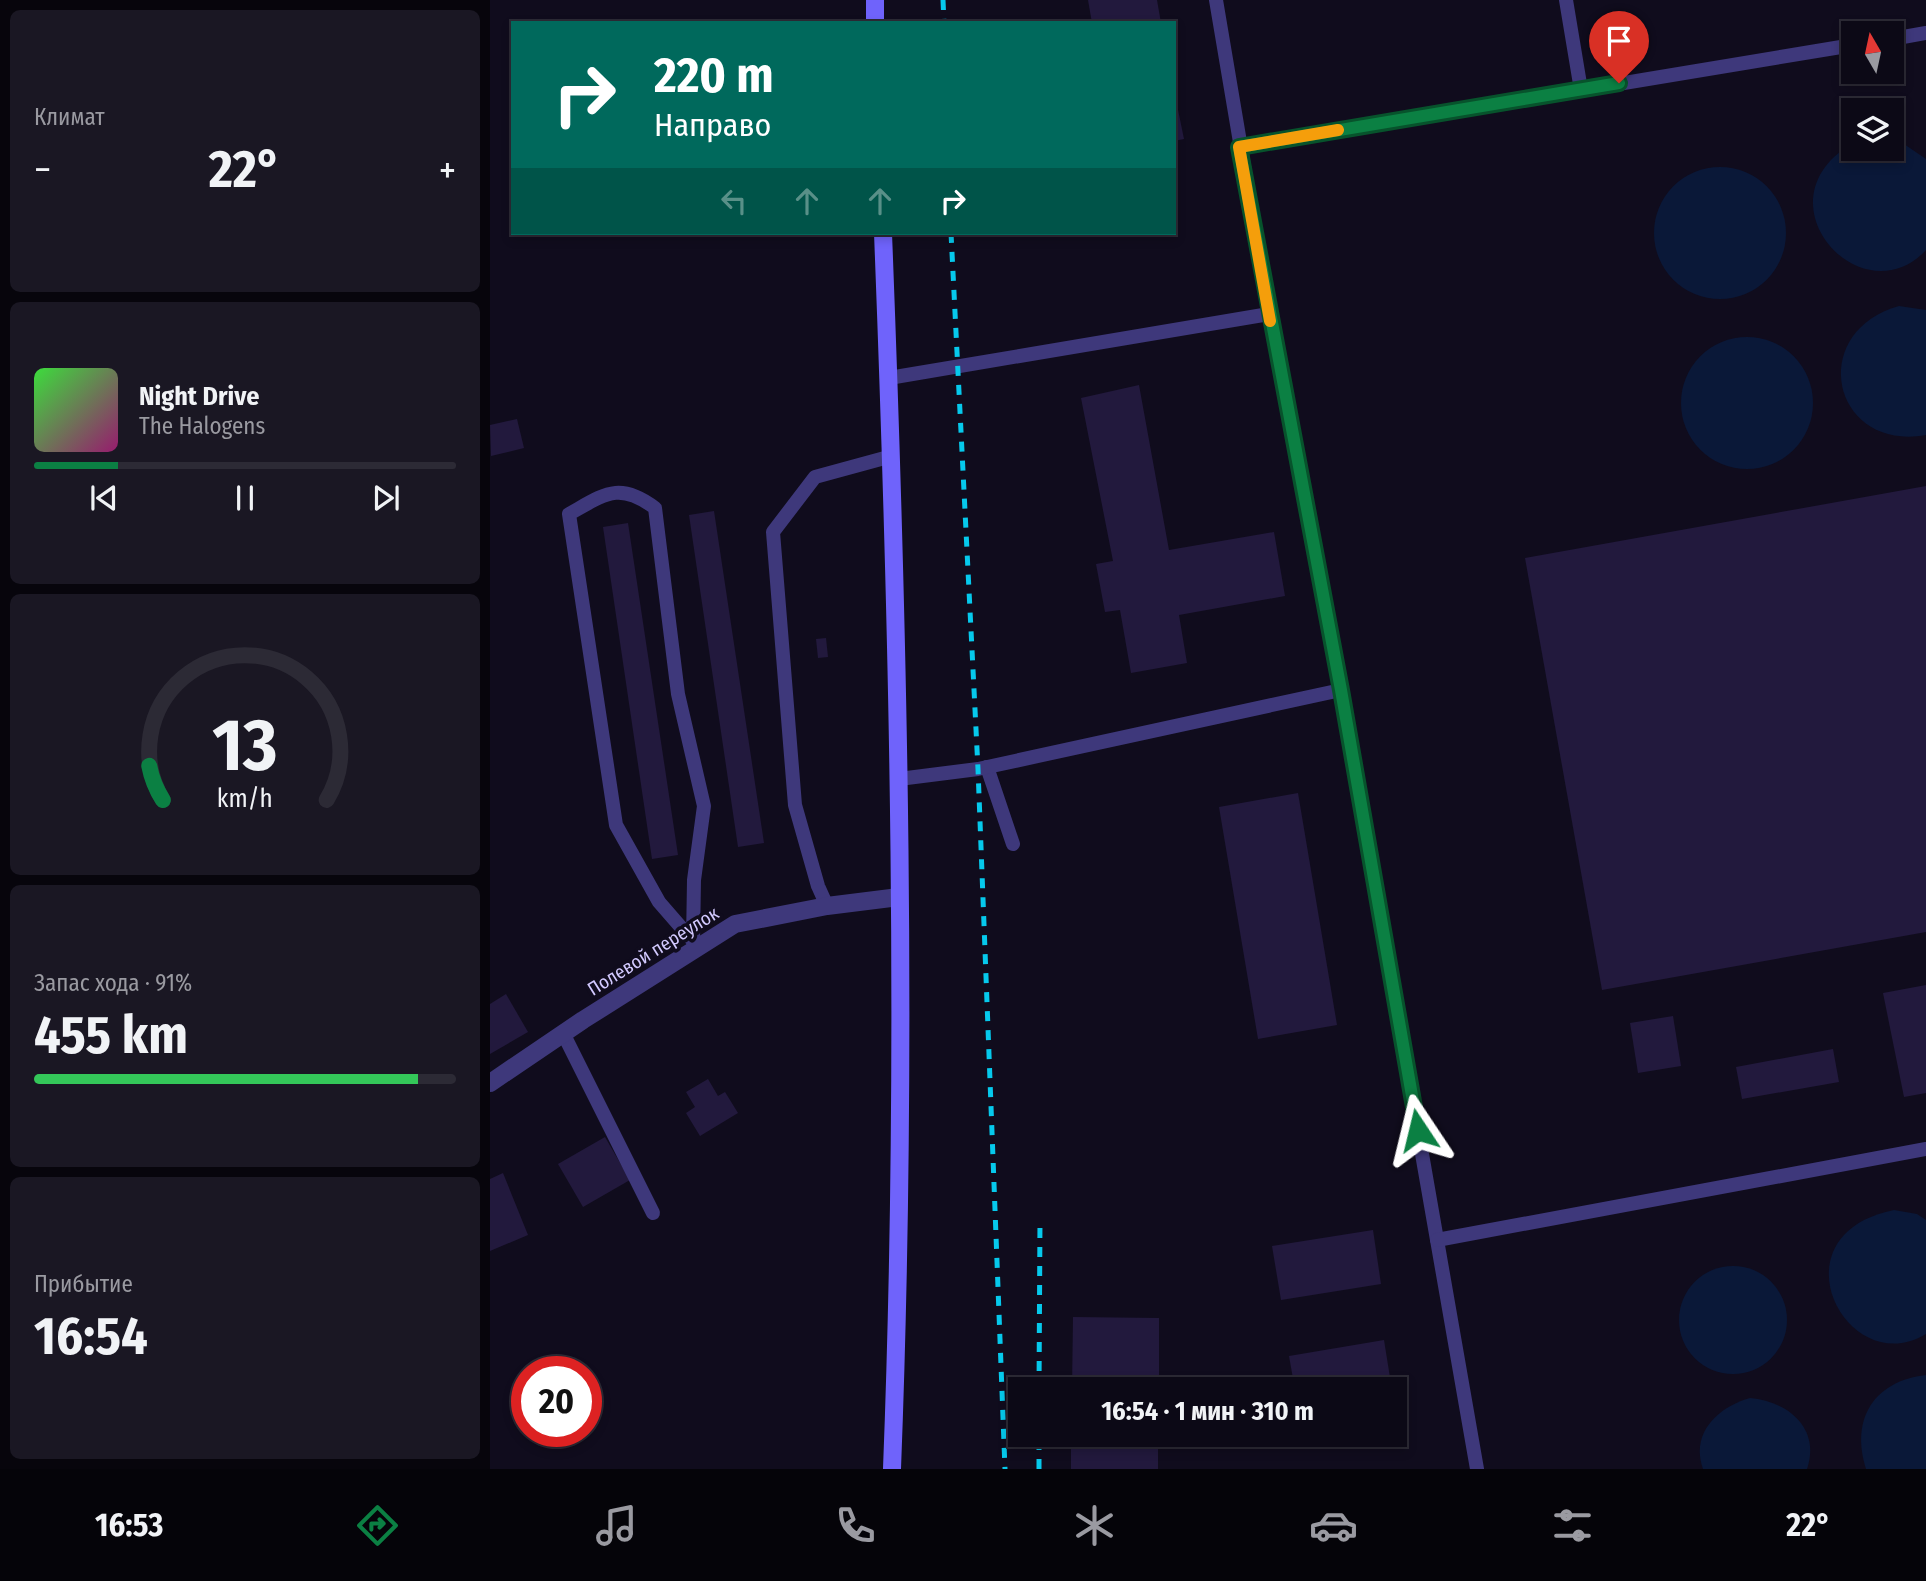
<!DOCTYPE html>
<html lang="ru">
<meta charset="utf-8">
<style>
body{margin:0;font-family:"Fira Sans Condensed",sans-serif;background:#1a1723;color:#f1f3f6;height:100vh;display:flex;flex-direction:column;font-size:26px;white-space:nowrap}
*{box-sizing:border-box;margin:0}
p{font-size:23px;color:#9a9aa1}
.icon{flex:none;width:38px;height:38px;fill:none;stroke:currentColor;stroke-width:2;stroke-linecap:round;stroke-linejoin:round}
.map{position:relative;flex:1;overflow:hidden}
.details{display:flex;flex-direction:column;gap:10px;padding:10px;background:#07050c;width:490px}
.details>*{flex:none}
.guide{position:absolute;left:21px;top:21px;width:665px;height:214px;border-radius:0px;box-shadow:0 4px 10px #0003,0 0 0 2px #2c2a35;background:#00695c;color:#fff;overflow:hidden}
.needle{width:46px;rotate:351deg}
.controls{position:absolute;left:1351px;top:21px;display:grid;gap:14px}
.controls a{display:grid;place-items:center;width:63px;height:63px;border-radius:0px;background:#0c0916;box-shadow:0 4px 10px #0003,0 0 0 2px #2c2a35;font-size:35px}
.speed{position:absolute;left:21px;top:1356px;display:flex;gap:14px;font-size:35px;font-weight:700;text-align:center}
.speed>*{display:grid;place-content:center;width:91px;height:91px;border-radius:50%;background:#0c0916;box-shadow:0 4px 10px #0003,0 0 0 2px #2c2a35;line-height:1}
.speed .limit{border:10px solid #d22;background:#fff;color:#111}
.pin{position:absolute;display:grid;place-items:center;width:60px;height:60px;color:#fff;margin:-72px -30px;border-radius:50% 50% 50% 0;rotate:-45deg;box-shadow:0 0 7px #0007}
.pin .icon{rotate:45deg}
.me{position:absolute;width:77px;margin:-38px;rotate:350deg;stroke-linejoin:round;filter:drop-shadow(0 0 5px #0008)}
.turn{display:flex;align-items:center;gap:24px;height:147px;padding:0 28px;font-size:32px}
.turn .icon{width:91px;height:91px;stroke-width:2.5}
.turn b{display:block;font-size:49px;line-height:60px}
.lanes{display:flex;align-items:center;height:66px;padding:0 28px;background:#0003;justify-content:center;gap:35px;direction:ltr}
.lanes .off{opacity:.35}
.big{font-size:52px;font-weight:700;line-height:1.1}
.details .widget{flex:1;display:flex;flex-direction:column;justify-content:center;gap:10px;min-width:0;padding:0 24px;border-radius:10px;background:#1a1723}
.details .dial{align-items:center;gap:0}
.dial svg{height:182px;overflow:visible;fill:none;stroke:#2c2a35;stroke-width:7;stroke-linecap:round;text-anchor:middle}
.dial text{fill:#f1f3f6;stroke:none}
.song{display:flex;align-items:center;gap:21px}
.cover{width:84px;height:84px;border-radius:10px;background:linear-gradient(135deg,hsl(120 70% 55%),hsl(320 70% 35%))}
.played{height:7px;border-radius:4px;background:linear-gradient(90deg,#0b8043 20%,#2c2a35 20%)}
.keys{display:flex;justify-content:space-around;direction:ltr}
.heat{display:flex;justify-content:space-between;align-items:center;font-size:38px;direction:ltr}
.charge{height:10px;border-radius:5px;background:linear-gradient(90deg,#34c759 91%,#2c2a35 0)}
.trip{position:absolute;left:518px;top:1377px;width:399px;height:70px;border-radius:0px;background:#0c0916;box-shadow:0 4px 10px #0003,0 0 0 2px #2c2a35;font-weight:700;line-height:70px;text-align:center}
.tabs{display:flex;height:112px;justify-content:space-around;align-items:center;background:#050409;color:#9a9aa1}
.tabs .icon{width:49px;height:49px}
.tabs .current{color:#0b8043}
.tabs b{font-size:32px;color:#f1f3f6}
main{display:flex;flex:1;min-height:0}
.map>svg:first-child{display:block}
.water{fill:#0a1838}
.building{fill:#22193d}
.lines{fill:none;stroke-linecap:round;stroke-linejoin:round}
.lane{stroke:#3e387b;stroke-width:14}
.street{stroke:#3e387b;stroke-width:18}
.secondary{stroke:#6f63fb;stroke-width:18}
.rail{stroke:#06c9ec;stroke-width:5;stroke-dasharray:10 9;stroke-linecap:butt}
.route-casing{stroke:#07532c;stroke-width:18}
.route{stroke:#0b8043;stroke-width:12}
.slow{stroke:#f59e0b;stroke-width:12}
.labels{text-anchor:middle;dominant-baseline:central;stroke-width:7;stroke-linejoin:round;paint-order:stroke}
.street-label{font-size:19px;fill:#d2c9fe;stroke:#100c1d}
</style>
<main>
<section class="details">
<div class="widget"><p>Климат</p>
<div class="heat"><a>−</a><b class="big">22°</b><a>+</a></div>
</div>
<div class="widget">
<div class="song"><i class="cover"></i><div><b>Night Drive</b><p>The Halogens</p></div></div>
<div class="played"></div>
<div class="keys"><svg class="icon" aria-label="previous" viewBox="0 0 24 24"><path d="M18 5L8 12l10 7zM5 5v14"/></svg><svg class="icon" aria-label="pause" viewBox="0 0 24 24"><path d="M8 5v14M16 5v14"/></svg><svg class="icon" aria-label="next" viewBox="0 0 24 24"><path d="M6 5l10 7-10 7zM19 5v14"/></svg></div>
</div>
<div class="widget dial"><svg viewBox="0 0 100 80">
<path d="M14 69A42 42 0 1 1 86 69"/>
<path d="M14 69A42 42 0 0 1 8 54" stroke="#0b8043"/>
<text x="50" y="56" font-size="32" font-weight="700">13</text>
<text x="50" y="72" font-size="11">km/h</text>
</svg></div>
<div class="widget"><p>Запас хода · 91%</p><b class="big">455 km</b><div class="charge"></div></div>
<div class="widget"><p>Прибытие</p><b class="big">16:54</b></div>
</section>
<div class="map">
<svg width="1436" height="1469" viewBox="0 0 1436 1469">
<rect width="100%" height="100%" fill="#100c1d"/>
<!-- water -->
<g class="water">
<path d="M1402,140L1411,142L1436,159V250C1372,319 1264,201 1363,143V149H1402Z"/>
<circle cx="1230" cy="233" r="66"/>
<path d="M1409,306L1436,310V435C1343,452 1315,333 1409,306Z"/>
<circle cx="1257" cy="403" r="66"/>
<path d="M1404,1210L1427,1214L1436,1220V1334C1357,1382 1280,1235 1404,1210Z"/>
<circle cx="1243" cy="1320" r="54"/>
<path d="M1436,1375V1469H1376C1360,1419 1384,1381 1436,1375Z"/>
<path d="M1260,1398C1297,1401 1331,1428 1317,1469H1213C1200,1433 1228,1407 1260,1398Z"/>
</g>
<!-- building -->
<g class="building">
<path d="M598,0H667L671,23H602Z"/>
<path d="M685,95L694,139L684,141V96Z"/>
<path d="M649,385L679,550L784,532L795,596L689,615L697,663L641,673L630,610L615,612L606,564L623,561L591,398Z"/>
<path d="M27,419L34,448L1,456L0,425Z"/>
<path d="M1436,486V932L1112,990L1035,558Z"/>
<path d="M224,511L274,843L248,847L199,515Z"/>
<path d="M138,523L188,855L162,859L113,527Z"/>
<path d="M336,638L338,657L328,658L326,639Z"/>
<path d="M808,793L847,1025L768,1039L729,807Z"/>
<path d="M1436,985V1093L1414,1097L1393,993Z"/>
<path d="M16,994L38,1032L0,1054V1004Z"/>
<path d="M1183,1016L1191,1066L1148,1073L1140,1023Z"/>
<path d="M1343,1049L1349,1082L1252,1099L1246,1067Z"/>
<path d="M218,1079L228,1096L235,1092L248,1113L210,1136L196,1113L205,1107L196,1092Z"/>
<path d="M115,1137L140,1180L93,1207L68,1164Z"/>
<path d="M13,1173L38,1235L0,1251V1179Z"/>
<path d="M883,1230L891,1284L791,1300L782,1246Z"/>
<path d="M583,1317L669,1318V1390H582Z"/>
<path d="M894,1340L902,1390H805L799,1356Z"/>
<rect x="581" y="1435" width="87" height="34"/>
</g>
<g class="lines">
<!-- lane -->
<g class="lane">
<path d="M726,0L779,314L851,690"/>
<path d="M1076,0L1091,90"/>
<path d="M1402,39L1436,33"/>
<path d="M749,147L1363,45"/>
<path d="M399,378L779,314"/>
<path d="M497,767L523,844"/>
<path d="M409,779L488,769L851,690L987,1469"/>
<path d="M337,906L328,886L305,805L283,532L325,477L402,456"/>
<path d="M203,941L204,880L214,806L188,694L165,508C129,481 115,494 79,514L126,825L169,902L209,948"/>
<path d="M73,1033L163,1213"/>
<path d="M947,1240L1436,1149"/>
</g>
<!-- street -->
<path class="street" d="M0,1083L93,1020L245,924L337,906L409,897"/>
<!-- secondary -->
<g class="secondary">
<path d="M385,0V23"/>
<path d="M393,233C409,645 418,1057 402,1469"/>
</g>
<!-- rail -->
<g class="rail">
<path d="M453,0L454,23"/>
<path d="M461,233L488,769L515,1469"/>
<path d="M549,1390L550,1219"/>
<path d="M549,1469V1435"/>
</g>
</g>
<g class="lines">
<defs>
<path id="route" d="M928,1130L851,690L749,147L1129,83"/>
</defs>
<!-- route casing -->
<use href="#route" class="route-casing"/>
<!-- route -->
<use href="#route" class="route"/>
<!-- slow -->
<path class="slow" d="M780,321L749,147L848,130"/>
</g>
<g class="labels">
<!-- street labels -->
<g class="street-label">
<text transform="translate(163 951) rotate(-32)">Полевой переулок</text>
</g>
</g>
</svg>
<div class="controls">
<a><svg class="needle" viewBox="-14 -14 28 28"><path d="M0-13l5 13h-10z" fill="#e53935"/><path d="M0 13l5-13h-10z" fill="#9a9aa1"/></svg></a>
<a><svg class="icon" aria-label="layers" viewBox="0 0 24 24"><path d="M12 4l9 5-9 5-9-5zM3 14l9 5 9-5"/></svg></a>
</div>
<div class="speed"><div class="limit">20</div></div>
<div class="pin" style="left:1129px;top:83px;background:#d93025"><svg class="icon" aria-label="arrive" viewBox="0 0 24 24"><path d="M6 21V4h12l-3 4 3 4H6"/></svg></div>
<svg class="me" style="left:928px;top:1130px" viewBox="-20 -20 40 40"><path d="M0-17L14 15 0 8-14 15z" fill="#0b8043" stroke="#fff" stroke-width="4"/></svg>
<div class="trip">16:54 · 1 мин · 310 m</div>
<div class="guide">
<div class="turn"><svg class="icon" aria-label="right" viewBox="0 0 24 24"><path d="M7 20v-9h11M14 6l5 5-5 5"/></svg><div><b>220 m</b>Направо</div></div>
<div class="lanes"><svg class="icon off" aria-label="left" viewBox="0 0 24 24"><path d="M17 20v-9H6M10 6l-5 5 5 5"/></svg><svg class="icon off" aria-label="ahead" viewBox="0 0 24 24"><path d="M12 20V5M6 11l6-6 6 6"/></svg><svg class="icon off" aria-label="ahead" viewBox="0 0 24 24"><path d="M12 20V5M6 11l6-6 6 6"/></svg><svg class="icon" aria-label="right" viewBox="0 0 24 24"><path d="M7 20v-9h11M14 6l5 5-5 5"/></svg></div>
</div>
</div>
</main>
<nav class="tabs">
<b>16:53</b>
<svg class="icon current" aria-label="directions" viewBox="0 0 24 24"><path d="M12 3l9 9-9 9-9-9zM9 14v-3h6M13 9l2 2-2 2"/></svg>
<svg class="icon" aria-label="music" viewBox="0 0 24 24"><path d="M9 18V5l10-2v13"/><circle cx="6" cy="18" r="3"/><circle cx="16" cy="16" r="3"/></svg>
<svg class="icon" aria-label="phone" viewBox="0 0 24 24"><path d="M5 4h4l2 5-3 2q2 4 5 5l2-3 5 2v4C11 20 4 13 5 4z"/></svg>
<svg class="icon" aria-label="climate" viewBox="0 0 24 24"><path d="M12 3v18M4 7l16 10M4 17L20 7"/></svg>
<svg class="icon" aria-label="car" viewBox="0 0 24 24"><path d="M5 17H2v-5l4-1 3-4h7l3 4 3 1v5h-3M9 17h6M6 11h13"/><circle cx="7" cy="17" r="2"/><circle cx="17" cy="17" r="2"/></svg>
<svg class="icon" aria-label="filters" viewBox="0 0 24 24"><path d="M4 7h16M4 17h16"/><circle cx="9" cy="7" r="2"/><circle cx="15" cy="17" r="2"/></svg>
<b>22°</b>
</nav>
